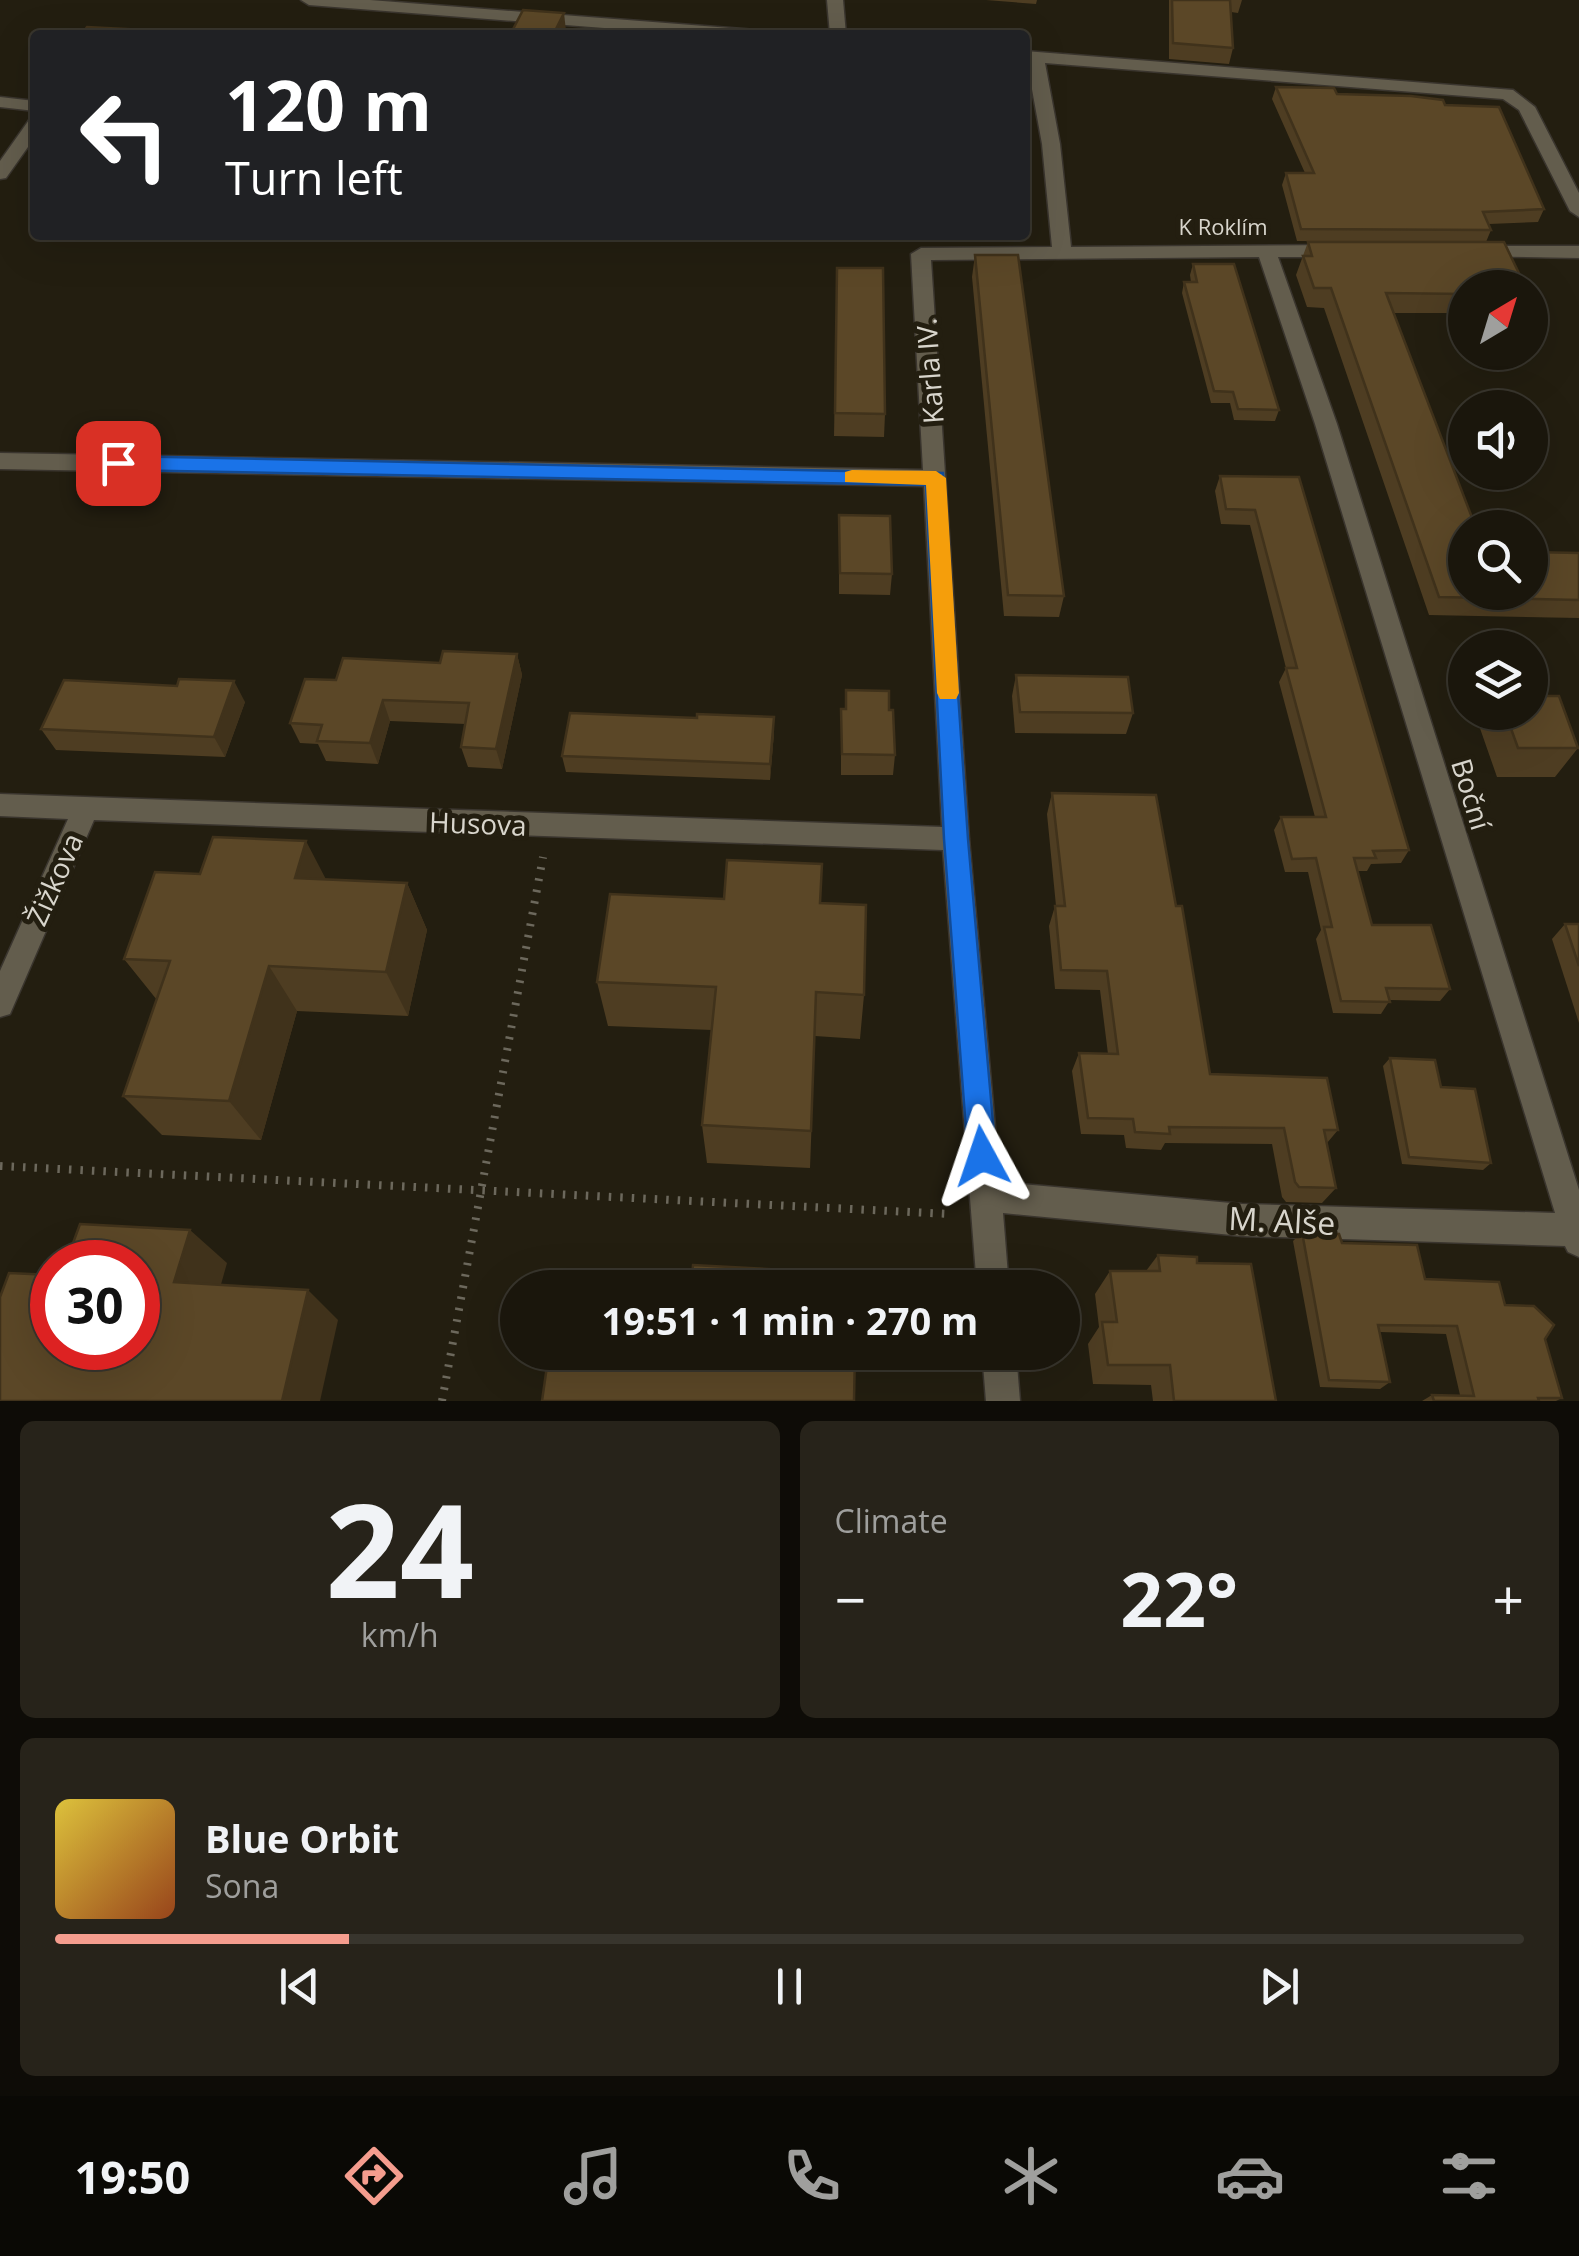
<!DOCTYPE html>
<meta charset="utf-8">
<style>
body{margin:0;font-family:"Open Sans",sans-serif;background:#27231a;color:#f1f3f6;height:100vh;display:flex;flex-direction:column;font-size:38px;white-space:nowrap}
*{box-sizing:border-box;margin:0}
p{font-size:32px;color:#9f9f9d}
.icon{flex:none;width:55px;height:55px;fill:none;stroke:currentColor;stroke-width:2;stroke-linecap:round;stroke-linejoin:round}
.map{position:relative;height:1401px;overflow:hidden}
.drawer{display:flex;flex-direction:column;gap:20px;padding:20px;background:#0e0c07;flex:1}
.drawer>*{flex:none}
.banner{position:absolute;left:30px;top:30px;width:1000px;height:210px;border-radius:10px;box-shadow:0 10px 40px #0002,0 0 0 2px #38352d;background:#202124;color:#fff;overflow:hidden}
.needle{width:65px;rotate:38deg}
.tools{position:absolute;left:1448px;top:270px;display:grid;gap:20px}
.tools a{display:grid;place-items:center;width:100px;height:100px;border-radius:50%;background:#1a160c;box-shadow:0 10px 40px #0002,0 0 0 2px #38352d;font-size:50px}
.speed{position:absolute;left:30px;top:1240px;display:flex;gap:20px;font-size:50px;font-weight:700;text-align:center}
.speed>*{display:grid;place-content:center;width:130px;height:130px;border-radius:50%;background:#1a160c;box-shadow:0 10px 40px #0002,0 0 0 2px #38352d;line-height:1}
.speed .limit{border:15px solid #d22;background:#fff;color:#111}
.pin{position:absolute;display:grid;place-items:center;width:85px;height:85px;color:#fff;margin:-42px;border-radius:20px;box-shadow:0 5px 15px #0006}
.me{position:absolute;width:110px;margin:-55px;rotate:355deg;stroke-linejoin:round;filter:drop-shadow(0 0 8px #0008)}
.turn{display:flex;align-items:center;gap:35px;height:210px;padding:0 30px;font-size:45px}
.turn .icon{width:130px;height:130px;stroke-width:2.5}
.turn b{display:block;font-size:70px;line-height:85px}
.big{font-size:75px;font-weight:700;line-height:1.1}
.drawer .tile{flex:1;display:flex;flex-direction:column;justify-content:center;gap:15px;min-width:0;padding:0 35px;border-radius:15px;background:#27231a}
.drawer .dial{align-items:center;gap:0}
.dial b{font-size:130px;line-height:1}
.song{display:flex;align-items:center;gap:30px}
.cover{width:120px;height:120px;border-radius:15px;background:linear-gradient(135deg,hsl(50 70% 55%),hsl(20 70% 35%))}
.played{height:10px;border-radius:5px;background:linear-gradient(90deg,#f59d8e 20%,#38352d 20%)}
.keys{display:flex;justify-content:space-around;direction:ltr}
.heat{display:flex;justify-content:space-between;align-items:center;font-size:55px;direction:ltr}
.drawer .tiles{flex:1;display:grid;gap:20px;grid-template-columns:1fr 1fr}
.tile:last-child{grid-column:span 2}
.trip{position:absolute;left:500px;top:1270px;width:580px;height:100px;border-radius:50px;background:#1a160c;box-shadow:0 10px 40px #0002,0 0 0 2px #38352d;font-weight:700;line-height:100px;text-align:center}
.dock{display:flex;height:160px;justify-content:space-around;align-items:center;background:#0a0905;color:#9f9f9d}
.dock .icon{width:70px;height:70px}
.dock .active{color:#f59d8e}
.dock b{font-size:45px;color:#f1f3f6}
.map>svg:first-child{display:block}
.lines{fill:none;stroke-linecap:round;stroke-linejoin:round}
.street-casing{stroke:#3a352e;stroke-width:3}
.path{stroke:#6c685c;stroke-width:8;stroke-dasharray:2.5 9;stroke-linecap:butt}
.street{fill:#635d4d;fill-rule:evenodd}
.wall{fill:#4e3d22}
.shaded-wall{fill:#40321b}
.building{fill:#5b4727;stroke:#40321b;stroke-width:2.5}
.route{fill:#1a73e8;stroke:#114b97;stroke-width:2.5}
.slow{fill:#f59e0b}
.labels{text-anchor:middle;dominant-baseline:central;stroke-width:10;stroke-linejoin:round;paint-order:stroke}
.far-street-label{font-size:22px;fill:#d8d5cc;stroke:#231e10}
.street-label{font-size:28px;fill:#d8d5cc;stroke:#231e10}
.near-street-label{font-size:32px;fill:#d8d5cc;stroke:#231e10}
</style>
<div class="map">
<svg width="1579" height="1401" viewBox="0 0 1579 1401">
<rect width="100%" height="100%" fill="#231e10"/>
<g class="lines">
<defs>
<g id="street">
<path d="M301,0H370L756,30L764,35H694L309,5Z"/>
<path d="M827,0H843L846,35H830Z"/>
<path d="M1025,51L1513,90L1535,107L1579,193V217L1570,211L1519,110L1503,99L1045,63L1060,144L1071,247L1339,245L1349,251L1339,257H1278L1337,424L1579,1190V1257L1568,1252L1565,1246L1242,1236L1003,1213L1009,1288H977L943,850L94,820L10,1014L0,1017V971L68,819L0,816V794L942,827L924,486L0,469V453L923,470L911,254L921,248L1052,247L1042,144ZM1259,257L1315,424L1555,1213L1242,1204L1000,1182L969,839L931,260Z"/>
<path d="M0,97L35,101V111L0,107Z"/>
<path d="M35,119V137L6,178L0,179V161L29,120Z"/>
<path d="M1474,246H1579V258L1467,256L1464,252Z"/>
<path d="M982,1352H1016L1020,1401H986Z"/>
</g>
</defs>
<!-- street casing -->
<use href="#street" class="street-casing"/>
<!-- path -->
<g class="path">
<path d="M0,1166L950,1214"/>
<path d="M442,1401L543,857"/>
</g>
<!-- street -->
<use href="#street" class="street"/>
</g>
<!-- wall -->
<g class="wall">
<path d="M986,0H1037L1036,4Z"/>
<path d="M1169,0H1242L1238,13L1231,12L1233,48L1229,64L1169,59Z"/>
<path d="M1276,87L1445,105L1544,209L1538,222L1489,224L1491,230L1486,242L1297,241L1282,185L1286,173H1305L1272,99Z"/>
<path d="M961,235H991L990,242L961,241Z"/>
<path d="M1308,242L1465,288V313H1394L1465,592L1579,553V618L1429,615L1324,308L1307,307L1296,275Z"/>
<path d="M975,255L1064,596L1059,617L1004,616L972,277Z"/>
<path d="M1193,264L1279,410L1275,421L1234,420L1230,403H1211L1182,293L1184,282H1191L1190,275Z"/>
<path d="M837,268L885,414L884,437L834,436Z"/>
<path d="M1220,476L1299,477L1409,850L1401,863L1371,864L1367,871H1358L1372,925L1450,989L1440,1001L1390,1000L1381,1014L1333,1013L1316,939L1321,930L1308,872H1285L1274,830L1281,817H1315L1279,682L1286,668L1250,525L1221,524L1215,491Z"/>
<path d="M839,515L892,574L890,595L839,594Z"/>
<path d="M517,654L522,675L502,769L468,767L461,747L466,724L390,721L378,764L326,761L318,744L300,743L290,723L336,680L440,663Z"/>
<path d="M1016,675L1133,713L1126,734L1015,733L1012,696Z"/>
<path d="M177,686L245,702L225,757L56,750L41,729Z"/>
<path d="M846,690L889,710L895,755L893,775H841V709H845Z"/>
<path d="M1547,696L1578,748L1555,777H1497L1475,714L1530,712Z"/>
<path d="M774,733L770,780L566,772L562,756Z"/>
<path d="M1052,793L1176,906L1210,1074L1338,1130L1327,1143L1336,1188L1322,1203L1286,1202L1282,1197L1272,1144L1165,1143L1161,1150L1126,1148L1124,1135L1081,1134L1072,1071L1079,1053L1108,1054L1100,990L1055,989L1049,926L1055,906H1056L1047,814Z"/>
<path d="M326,880L407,883L427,930L408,1016L297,1011L261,1140L162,1135L123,1096L157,1000L124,959Z"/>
<path d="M821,903L864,995L860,1039L815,1036L810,1168L707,1163L702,1125L712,1030L608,1026L597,982Z"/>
<path d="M1565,924H1579V1023L1552,939Z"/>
<path d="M1390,1058L1441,1087L1491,1163L1483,1170L1402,1164L1383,1066Z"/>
<path d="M1302,1232L1342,1243L1425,1279L1505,1305L1545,1339L1562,1398L1556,1401H1422L1432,1395H1460L1446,1334L1380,1332L1390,1382L1380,1389L1320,1387L1293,1241Z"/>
<path d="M1158,1255L1197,1263L1276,1401H1153L1151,1385L1093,1384L1088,1344L1099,1327L1095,1294L1110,1271H1146Z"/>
</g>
<!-- shaded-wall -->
<g class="shaded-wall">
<path d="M564,13L566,31L565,35H553Z"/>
<path d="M517,654L522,675L502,769L496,749Z"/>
<path d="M234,681L245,702L225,757L214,737Z"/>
<path d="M383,700L390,721L378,764L370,743Z"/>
<path d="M774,717V733L770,780V764Z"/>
<path d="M306,841L331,889L295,878Z"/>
<path d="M407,883L427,930L408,1016L386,972Z"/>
<path d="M269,966L297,1011L261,1140L229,1101Z"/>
<path d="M190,1230L227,1263L213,1313L174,1282Z"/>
<path d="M308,1290L338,1320L320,1401H282Z"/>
</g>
<!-- building -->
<g class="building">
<path d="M1172,0H1230L1233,48L1173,43Z"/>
<path d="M523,10L564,13L553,35H510Z"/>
<path d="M87,27L202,33L201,35H81Z"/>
<path d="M1276,87L1334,88L1337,94L1411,96L1443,100L1445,105L1499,107L1544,209L1483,212L1491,230L1301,229L1286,173H1314Z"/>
<path d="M1308,242H1504L1526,288H1465V294L1386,293L1476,528H1465V592H1530V552L1579,553V600L1439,597L1331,288H1314L1303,256H1312Z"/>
<path d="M975,255H1018L1064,596L1008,595Z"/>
<path d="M1193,264H1234L1279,410L1238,409L1233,392L1214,391L1184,282H1197Z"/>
<path d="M837,268H883L885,414L835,413Z"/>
<path d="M1220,476L1299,477L1409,850L1373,851L1376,858H1354L1372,925H1431L1450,989L1386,988L1390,1002L1341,1001L1324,927H1332L1316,858L1292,859L1281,817H1326L1286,668H1297L1255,510L1226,509Z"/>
<path d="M839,515L890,516L892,574L840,573Z"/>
<path d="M443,651L517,654L496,749L461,747L469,703L383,700L370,743L317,741L322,725L290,723L305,679L336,680L343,658L440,663Z"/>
<path d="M1016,675L1128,677L1133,713L1020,712Z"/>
<path d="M179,679L234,681L214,737L41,729L64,680L177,686Z"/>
<path d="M1530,684H1542L1547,696H1559L1578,748H1518L1505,712H1530Z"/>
<path d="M846,690L889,691V710H893L895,755L842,754L841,709H846Z"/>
<path d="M570,713L697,718V714L774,717L770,764L562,756Z"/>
<path d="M1052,793L1156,795L1176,906H1182L1210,1074L1327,1078L1338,1130H1324L1336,1188L1299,1187L1295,1182L1284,1128L1169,1127L1170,1134L1135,1132L1133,1119L1088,1118L1079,1053L1118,1054L1107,971L1061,970L1055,906H1065Z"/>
<path d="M213,837L306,841L295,878L407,883L386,972L269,966L229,1101L123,1096L170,961L124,959L155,872L200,874Z"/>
<path d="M727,860L822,864L820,903L866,905L864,995L816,992L811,1131L702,1125L716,987L597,982L610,894L724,899Z"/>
<path d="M1565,924H1579V966Z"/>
<path d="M1390,1058L1435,1060L1441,1087L1475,1089L1491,1163L1409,1157Z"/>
<path d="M80,1224L190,1230L174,1282L308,1290L282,1401H0V1297L9,1273L52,1275V1348H138V1262H66Z"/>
<path d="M1302,1232L1339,1234L1342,1243L1417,1245L1425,1279L1499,1282L1505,1305L1534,1306L1554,1325L1545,1339L1562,1398H1538L1539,1401H1434L1432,1395L1474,1396L1457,1326L1378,1325L1390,1382L1329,1380Z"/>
<path d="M1158,1255L1197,1257V1263L1251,1264L1276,1401H1174L1170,1365H1108L1102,1322H1117L1110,1271H1160Z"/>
<path d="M693,1265L805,1271V1288H691Z"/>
<path d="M549,1352H855L854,1401H542Z"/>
</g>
<!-- route -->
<path class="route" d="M118,456L943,473L968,839L996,1156L992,1166L982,1170L972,1166L968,1156L944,839L926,485L118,470L109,463Z"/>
<!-- slow -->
<path class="slow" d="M852,470L936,471L946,478L959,693L956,699H940L937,693L926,485L845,482V472Z"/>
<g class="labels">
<!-- far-street labels -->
<g class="far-street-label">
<text x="1223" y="226">K Roklím</text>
</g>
<!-- street labels -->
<g class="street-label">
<text transform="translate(929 371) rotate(-94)">Karla IV.</text>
<text transform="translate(1472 794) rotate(73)">Boční</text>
<text transform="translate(478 823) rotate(2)">Husova</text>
<text transform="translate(54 879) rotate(-66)">Žižkova</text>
</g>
<!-- near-street labels -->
<g class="near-street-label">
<text transform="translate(1282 1220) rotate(3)">M. Alše</text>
</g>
</g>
</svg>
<div class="tools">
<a><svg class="needle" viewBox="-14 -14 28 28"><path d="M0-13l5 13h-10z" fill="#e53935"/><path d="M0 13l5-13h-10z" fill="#9f9f9d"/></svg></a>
<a><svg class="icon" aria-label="sound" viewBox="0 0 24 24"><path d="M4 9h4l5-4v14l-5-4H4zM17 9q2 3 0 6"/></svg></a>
<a><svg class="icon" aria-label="search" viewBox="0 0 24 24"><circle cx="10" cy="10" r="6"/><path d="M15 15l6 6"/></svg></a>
<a><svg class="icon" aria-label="layers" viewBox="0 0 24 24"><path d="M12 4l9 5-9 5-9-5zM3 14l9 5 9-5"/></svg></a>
</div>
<div class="speed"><div class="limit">30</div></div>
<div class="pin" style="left:118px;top:463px;background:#d93025"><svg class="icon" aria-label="arrive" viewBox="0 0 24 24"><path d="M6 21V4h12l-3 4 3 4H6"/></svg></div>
<svg class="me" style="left:982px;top:1156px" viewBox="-20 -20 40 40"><path d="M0-17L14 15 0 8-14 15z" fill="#1a73e8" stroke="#fff" stroke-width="4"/></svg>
<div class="trip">19:51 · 1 min · 270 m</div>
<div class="banner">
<div class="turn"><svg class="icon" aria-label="left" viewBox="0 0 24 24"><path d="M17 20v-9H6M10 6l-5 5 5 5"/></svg><div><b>120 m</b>Turn left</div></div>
</div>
</div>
<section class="drawer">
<div class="tiles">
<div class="tile dial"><b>24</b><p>km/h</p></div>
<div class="tile"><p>Climate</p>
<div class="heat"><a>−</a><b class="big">22°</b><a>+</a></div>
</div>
<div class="tile">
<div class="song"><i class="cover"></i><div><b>Blue Orbit</b><p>Sona</p></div></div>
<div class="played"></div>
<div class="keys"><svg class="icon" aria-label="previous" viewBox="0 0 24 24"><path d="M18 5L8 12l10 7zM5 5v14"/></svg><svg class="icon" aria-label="pause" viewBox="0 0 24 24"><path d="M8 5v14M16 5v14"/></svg><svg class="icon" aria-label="next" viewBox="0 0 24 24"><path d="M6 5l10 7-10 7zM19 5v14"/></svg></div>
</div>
</div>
</section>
<nav class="dock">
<b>19:50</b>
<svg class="icon active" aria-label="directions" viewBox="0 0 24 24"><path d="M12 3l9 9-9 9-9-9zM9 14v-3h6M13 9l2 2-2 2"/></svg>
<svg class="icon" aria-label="music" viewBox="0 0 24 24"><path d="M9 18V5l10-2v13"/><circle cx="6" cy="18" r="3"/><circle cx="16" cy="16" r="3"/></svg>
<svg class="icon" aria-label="phone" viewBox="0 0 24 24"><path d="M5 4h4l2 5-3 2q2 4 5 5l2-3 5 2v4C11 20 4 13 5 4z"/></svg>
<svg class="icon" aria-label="climate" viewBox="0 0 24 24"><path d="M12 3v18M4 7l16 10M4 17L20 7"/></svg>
<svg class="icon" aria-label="car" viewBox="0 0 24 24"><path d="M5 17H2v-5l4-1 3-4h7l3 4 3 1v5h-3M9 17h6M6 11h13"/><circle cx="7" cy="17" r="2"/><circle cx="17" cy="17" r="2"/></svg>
<svg class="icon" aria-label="filters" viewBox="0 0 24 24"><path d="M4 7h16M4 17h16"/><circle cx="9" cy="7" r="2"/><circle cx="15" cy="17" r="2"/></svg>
</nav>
